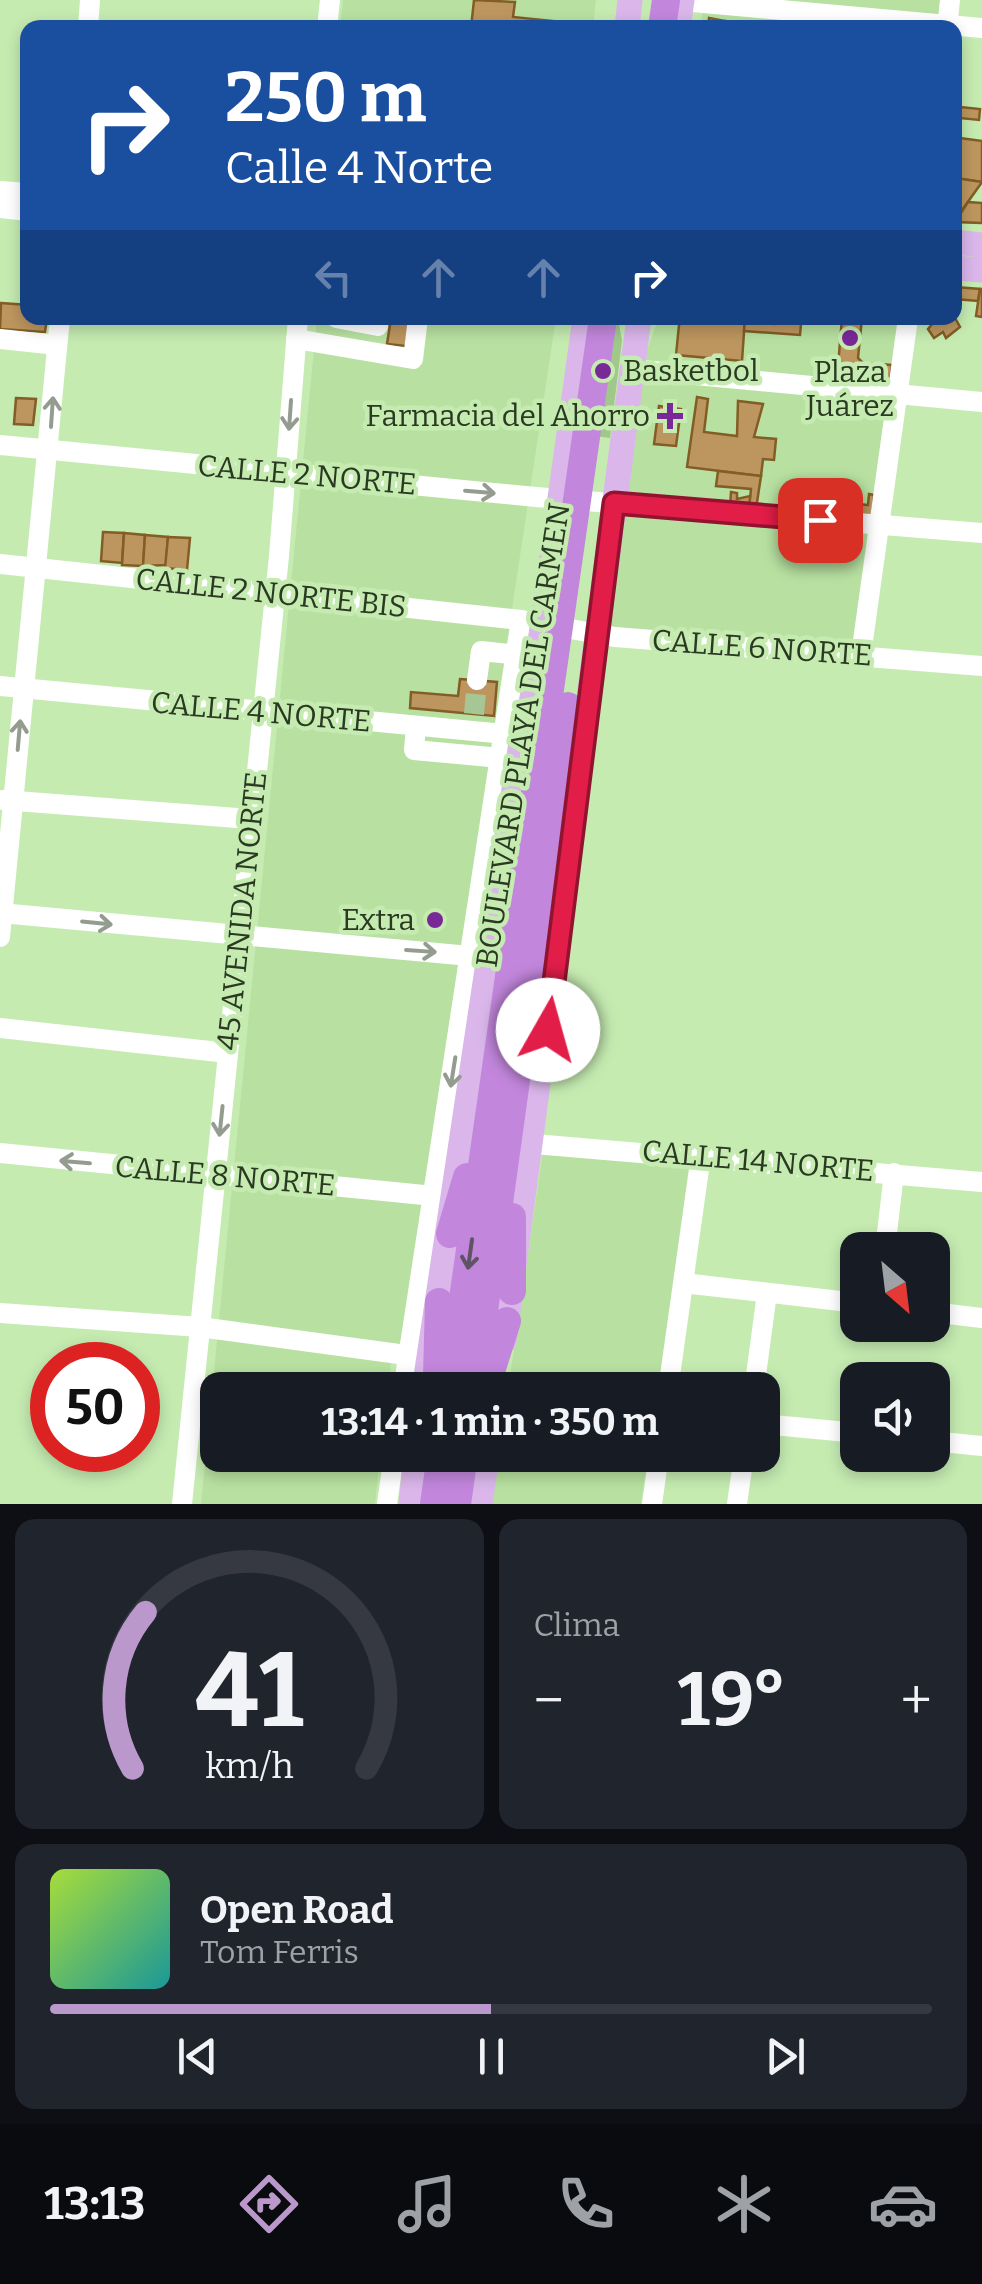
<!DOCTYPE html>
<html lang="es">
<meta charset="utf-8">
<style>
body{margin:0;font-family:Bitter,serif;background:#20242c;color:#f1f3f6;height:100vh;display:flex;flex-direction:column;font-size:38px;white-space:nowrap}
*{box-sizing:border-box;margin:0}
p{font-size:32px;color:#9ea1a6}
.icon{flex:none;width:55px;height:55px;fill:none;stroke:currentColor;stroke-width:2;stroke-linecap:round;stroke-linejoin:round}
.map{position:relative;height:1504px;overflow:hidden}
.sheet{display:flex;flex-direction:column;gap:15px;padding:15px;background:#0d0f14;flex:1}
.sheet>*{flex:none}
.guide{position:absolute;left:20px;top:20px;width:942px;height:305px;border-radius:20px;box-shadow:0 5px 15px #0003;background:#1a4fa0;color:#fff;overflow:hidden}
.needle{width:65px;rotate:152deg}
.buttons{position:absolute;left:840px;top:1232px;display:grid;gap:20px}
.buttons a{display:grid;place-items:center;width:110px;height:110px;border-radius:20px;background:#171b24;box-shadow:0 5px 15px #0003;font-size:50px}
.speed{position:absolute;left:30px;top:1342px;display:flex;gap:20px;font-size:50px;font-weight:700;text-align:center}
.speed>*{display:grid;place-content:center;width:130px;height:130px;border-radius:50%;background:#171b24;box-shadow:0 5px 15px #0003;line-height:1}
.speed .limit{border:15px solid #d22;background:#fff;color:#111}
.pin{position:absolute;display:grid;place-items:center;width:85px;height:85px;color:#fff;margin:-42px;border-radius:20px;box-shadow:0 5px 15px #0006}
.me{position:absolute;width:110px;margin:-55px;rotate:7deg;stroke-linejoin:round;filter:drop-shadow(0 0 8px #0008)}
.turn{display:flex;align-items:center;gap:35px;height:210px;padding:0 40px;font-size:45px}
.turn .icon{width:130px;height:130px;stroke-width:2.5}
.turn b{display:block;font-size:70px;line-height:85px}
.lanes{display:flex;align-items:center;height:95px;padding:0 40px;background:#0003;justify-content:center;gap:50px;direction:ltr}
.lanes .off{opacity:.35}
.big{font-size:75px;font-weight:700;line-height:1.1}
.sheet .tile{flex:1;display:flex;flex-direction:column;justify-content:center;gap:15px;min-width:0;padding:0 35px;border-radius:20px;background:#20242c}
.sheet .dial{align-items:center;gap:0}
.dial svg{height:260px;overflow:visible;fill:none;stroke:#363941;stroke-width:7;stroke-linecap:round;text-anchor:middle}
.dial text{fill:#f1f3f6;stroke:none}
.song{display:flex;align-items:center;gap:30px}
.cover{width:120px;height:120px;border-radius:15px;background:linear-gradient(135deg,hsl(80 70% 55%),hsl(180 70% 35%))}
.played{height:10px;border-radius:5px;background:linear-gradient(90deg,#bb98cc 50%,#363941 50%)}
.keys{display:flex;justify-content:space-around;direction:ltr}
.heat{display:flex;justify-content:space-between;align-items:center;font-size:55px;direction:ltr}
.sheet .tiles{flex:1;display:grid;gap:15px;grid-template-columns:1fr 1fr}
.tile:last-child{grid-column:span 2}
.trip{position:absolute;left:200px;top:1372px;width:580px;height:100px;border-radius:20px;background:#171b24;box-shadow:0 5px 15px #0003;font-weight:700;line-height:100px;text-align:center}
.dock{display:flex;height:160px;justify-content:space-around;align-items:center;background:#090b0e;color:#9ea1a6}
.dock .icon{width:70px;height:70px}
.dock .active{color:#bb98cc}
.dock b{font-size:45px;color:#f1f3f6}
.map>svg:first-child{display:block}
.built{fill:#b8e1a1}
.green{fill:#a0c88a}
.building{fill:#bd965f;stroke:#825d25;stroke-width:2.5}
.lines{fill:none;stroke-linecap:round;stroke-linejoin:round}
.minor-tunnel{stroke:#a6c794;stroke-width:20;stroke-dasharray:20 10;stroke-linecap:butt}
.minor{stroke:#fff;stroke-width:20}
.major{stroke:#dab6ea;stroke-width:25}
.highway{stroke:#c286dc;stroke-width:28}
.oneway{stroke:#949c90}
.oneway2{stroke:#5f5463}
.route-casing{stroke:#92132f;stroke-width:25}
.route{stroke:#e11d48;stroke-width:18}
.poi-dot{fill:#792898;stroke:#c5ebb1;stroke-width:4}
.labels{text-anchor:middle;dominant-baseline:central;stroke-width:9;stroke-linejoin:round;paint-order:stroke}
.poi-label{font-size:30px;fill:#2a3922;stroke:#c5ebb1;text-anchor:end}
.street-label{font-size:30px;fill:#2a3922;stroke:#c5ebb1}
</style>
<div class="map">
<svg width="982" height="1504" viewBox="0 0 982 1504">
<rect width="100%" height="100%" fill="#c5ebb1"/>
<!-- built -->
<g class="built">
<path d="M343,0H596L593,27L340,28Z"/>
<path d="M705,0H945L941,27L700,28Z"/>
<path d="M317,318H556L398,1363L391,1362L388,1390H218V1455H380L375,1504H201Z"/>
<path d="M659,318H902L858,651L609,629L647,350Z"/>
<path d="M544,1144L694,1155L658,1390H508Z"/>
<path d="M498,1455H648L641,1504H491Z"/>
</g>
<!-- green -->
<path class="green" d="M601,318H618L622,341L610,438L579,434Z"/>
<!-- building -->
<g class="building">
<path d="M474,0L515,2L513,17L573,23L572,28H471Z"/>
<path d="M709,18L725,21L724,28H708Z"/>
<path d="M725,21L769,25V28H724Z"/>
<path d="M960,107L980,109L979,120L959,118Z"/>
<path d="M960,138L982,141V182L955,178Z"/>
<path d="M955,178L982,182L955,220Z"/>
<path d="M968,202L982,203V223L955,222Z"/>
<path d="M955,287L980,289L978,301L955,299Z"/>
<path d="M980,289H982V317L976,316Z"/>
<path d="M1,303L28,305V318H47L45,332L0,329Z"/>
<path d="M391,318H410L406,346L387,344Z"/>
<path d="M686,318H745L742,361L676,355L679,325Z"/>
<path d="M745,318L774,324L775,318H792V323L801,324L800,335L744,331Z"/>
<path d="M842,318H862L858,358L863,363L892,365L890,382L837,378Z"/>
<path d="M937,318H955L960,327L946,338L943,332L934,338L928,329Z"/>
<path d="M697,397L708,399L704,432L737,436L738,401L763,404L754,437L776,439L774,460L763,459L761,476L687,467Z"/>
<path d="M16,398L36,399L33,425L14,424Z"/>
<path d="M659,406L681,409L676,446L654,444Z"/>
<path d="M718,471L761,476L756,509L749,508L751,489L716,486Z"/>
<path d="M822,491L839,492L837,514L820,513Z"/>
<path d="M731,492L737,493V499L750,496L749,508L730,507Z"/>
<path d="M869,494L874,495L872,518L857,517L859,504L868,505Z"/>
<path d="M103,532L124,533L122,563L101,561Z"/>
<path d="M124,533L145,535L143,566L122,565Z"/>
<path d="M145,535L168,537L166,565L143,566Z"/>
<path d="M168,537L190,538L187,570L165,568Z"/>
<path d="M460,679L497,682L494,716L410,708L411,692L458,696Z"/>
</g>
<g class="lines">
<!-- minor-tunnel -->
<path class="minor-tunnel" d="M474,714L477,680"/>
<!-- minor -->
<g class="minor">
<path d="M670,0L982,28"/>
<path d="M88,28L90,0"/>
<path d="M327,28L330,0"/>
<path d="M947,28L950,0"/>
<path d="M0,191L28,193"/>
<path d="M0,208L28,211"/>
<path d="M336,318L378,326"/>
<path d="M0,339L57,345"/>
<path d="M296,339L413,359L418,318"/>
<path d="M632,369L982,402"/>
<path d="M0,445L536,497L982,533"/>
<path d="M0,564L521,620L615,637L982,666"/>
<path d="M861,655L908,318"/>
<path d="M477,680L481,651L530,656"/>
<path d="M0,686L515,735"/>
<path d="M416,726L414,750L501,758"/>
<path d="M3,800L250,819"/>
<path d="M0,913L481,957"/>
<path d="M0,937L60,318"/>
<path d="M0,1028L228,1053"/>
<path d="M534,1144L982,1182"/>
<path d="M0,1153L444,1197"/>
<path d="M885,1250L894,1173"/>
<path d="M683,1283L858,1303"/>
<path d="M932,1312L982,1318"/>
<path d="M0,1313L200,1327L421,1357"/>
<path d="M403,1390L521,620"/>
<path d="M668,1390L701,1155"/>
<path d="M754,1390L767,1293"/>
<path d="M762,1424L858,1433"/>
<path d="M932,1441L982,1446"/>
<path d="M182,1504L279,556L298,318"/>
<path d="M387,1504L394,1455"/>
<path d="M652,1504L659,1455"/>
<path d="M737,1504L744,1455"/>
</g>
<!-- major -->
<g class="major">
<path d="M627,28L630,0"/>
<path d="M678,28L682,0"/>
<path d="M955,242L982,245"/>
<path d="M955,268L982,270"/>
<path d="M504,1341L639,318"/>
<path d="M424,1390L522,736L532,700L585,318"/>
<path d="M411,1504L416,1455"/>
<path d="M480,1504L487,1455"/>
</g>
<!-- highway -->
<g class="highway">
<path d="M662,28L666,0"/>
<path d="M450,1234L467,1177"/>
<path d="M512,1291V1217"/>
<path d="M437,1376L439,1302"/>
<path d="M487,1384L507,1321"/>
<path d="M450,1390L603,318"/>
<path d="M473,1390L568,706"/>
<path d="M434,1504L441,1455"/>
<path d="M457,1504L464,1455"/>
</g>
</g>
<!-- one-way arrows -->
<defs><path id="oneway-shaft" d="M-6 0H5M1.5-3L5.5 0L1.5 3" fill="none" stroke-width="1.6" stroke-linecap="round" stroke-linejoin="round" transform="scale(2.5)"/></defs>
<g class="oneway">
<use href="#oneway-shaft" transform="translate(52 412) rotate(-86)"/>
<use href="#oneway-shaft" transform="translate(290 415) rotate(94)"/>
<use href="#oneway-shaft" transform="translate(480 492) rotate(5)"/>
<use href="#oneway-shaft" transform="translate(19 735) rotate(-85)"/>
<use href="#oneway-shaft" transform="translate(97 923) rotate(6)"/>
<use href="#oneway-shaft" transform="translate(421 951) rotate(4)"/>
<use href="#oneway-shaft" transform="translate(453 1072) rotate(99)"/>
<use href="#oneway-shaft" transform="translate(221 1121) rotate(96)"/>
<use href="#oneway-shaft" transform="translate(75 1162) rotate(-175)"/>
</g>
<use class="oneway2" href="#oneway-shaft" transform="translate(470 1254) rotate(98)"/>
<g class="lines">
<defs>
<path id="route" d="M548,1030L614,503L820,520"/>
</defs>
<!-- route casing -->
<use href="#route" class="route-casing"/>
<!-- route -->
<use href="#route" class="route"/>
</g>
<!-- markers -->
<g class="poi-dot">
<circle cx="850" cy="338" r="10"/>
<circle cx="603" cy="371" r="10"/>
<path d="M665 401h10v10h10v10h-10v10h-10v-10h-10v-10h10z"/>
<circle cx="435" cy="920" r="10"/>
</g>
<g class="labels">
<!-- poi labels -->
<g class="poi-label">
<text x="623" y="371" text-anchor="start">Basketbol</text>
<text x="850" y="372" text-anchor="middle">Plaza<tspan x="850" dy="34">Juárez</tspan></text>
<text x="650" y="416">Farmacia del Ahorro</text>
<text x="415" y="920">Extra</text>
</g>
<!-- street labels -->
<g class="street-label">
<text transform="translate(307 475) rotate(5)">CALLE 2 NORTE</text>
<text transform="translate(271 593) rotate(6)">CALLE 2 NORTE BIS</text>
<text transform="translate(762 648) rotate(4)">CALLE 6 NORTE</text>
<text transform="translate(261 712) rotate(5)">CALLE 4 NORTE</text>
<text transform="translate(523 735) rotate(-81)">BOULEVARD PLAYA DEL CARMEN</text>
<text transform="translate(242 911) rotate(-84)">45 AVENIDA NORTE</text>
<text transform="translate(758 1161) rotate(5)">CALLE 14 NORTE</text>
<text transform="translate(225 1176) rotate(5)">CALLE 8 NORTE</text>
</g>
</g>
</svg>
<div class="buttons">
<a><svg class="needle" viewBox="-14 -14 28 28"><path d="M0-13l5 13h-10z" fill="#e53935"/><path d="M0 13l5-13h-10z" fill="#9ea1a6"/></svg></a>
<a><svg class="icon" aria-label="sound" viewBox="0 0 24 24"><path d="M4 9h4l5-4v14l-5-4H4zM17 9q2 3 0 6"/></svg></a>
</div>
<div class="speed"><div class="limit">50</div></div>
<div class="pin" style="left:820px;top:520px;background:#d93025"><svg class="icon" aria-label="arrive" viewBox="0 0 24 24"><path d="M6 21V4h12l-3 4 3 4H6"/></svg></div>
<svg class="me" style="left:548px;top:1030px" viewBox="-20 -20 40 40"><circle r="19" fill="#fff"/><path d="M0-13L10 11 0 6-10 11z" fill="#e11d48"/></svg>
<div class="trip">13:14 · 1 min · 350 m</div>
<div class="guide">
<div class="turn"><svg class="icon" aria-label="right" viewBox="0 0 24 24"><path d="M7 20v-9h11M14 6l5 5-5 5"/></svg><div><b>250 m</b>Calle 4 Norte</div></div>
<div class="lanes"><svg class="icon off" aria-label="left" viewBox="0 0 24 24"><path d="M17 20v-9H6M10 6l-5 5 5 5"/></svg><svg class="icon off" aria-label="ahead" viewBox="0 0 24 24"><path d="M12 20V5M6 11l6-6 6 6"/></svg><svg class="icon off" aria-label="ahead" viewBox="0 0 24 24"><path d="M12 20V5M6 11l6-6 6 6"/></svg><svg class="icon" aria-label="right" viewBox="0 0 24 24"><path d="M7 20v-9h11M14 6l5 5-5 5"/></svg></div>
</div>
</div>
<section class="sheet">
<div class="tiles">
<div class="tile dial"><svg viewBox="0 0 100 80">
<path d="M14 69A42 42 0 1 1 86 69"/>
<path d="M14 69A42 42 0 0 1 18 21" stroke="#bb98cc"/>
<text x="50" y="56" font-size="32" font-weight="700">41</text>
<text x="50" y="72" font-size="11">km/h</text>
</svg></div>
<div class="tile"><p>Clima</p>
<div class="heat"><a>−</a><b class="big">19°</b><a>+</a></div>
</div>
<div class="tile">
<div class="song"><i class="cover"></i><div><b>Open Road</b><p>Tom Ferris</p></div></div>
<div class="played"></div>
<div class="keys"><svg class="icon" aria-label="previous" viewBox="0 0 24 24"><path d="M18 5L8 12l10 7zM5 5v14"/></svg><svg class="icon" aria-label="pause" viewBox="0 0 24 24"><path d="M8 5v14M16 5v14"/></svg><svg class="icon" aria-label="next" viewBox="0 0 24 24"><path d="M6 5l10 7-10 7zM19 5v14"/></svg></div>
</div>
</div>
</section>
<nav class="dock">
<b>13:13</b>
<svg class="icon active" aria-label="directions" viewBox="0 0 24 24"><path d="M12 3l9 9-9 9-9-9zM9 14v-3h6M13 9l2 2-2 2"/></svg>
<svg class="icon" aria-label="music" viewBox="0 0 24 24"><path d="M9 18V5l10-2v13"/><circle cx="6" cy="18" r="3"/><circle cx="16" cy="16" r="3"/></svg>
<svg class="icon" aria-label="phone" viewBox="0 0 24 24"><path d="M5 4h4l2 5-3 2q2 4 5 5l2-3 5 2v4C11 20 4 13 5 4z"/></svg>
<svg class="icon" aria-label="climate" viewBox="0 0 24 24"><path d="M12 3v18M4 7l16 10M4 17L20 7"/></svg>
<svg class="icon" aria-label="car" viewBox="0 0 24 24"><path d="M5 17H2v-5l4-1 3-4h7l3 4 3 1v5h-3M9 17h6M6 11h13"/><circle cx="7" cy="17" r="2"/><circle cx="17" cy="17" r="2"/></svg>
</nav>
